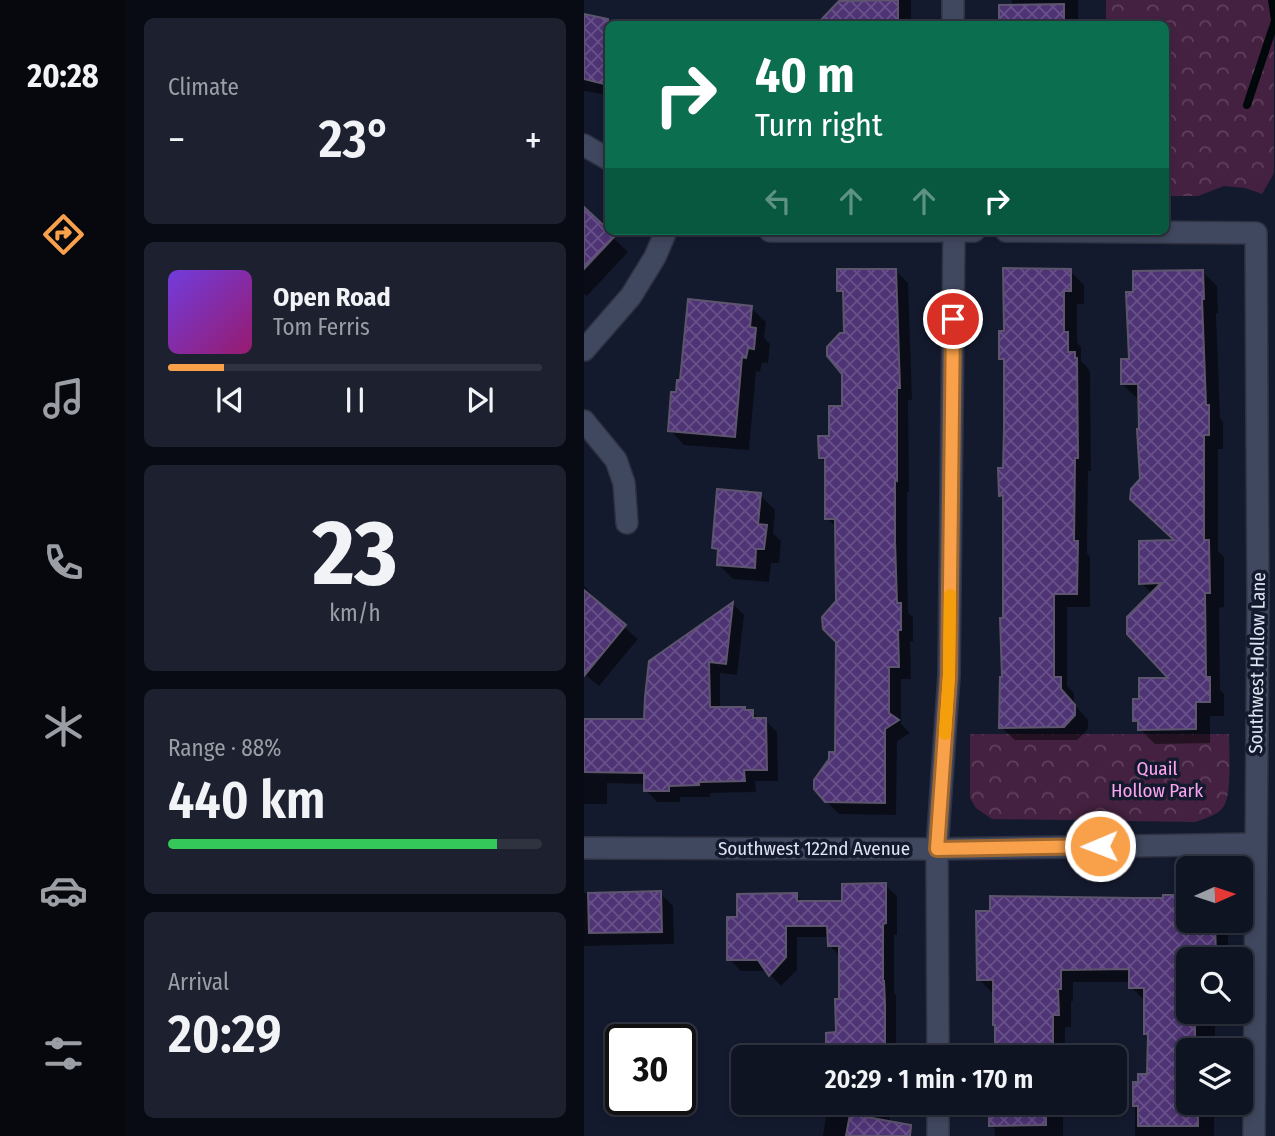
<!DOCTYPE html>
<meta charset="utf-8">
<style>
body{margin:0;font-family:"Fira Sans Condensed",sans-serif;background:#1d212f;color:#f1f3f6;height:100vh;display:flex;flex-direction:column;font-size:26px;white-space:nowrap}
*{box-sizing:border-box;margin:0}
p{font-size:23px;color:#9b9ea5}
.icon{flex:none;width:38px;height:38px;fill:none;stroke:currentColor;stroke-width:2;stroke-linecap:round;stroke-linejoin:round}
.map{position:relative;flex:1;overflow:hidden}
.drawer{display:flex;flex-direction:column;gap:18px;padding:18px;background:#080b13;width:458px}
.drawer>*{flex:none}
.banner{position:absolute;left:21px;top:21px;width:564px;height:214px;border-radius:10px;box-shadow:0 4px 10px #0003,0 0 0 2px #2f3340;background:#0b6e4f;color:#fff;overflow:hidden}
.needle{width:46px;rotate:87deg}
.tools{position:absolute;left:592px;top:856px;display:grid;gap:14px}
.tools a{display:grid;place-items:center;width:77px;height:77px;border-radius:10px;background:#0f1422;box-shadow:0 4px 10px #0003,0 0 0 2px #2f3340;font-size:35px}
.speed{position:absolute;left:21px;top:1024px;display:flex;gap:14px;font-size:35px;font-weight:700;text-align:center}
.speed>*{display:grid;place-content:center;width:91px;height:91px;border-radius:50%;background:#0f1422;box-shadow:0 4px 10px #0003,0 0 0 2px #2f3340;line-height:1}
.speed .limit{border:4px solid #111;border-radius:10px;background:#fff;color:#111}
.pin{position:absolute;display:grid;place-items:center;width:60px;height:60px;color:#fff;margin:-30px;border:4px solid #fff;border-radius:50%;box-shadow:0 2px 7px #0007}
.me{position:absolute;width:77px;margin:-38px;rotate:269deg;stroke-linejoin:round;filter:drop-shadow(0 0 5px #0008)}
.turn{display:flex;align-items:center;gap:24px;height:147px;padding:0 35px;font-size:32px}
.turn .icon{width:91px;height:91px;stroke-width:2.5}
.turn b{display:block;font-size:49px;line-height:60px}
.lanes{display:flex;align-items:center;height:66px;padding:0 35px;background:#0003;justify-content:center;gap:35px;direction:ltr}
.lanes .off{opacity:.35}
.big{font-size:52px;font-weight:600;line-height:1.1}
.drawer .widget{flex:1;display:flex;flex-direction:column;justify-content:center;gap:10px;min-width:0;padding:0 24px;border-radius:10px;background:#1d212f}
.drawer .dial{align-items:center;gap:0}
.dial b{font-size:91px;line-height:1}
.song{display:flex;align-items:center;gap:21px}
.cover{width:84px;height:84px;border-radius:10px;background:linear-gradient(135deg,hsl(260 70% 55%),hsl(320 70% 35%))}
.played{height:7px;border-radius:4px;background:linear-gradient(90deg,#f8a14a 15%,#2f3340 15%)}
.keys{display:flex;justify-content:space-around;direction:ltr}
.heat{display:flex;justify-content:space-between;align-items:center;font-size:38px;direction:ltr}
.charge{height:10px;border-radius:5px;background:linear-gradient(90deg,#34c759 88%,#2f3340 0)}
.trip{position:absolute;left:147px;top:1045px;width:396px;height:70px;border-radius:10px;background:#0f1422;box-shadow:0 4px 10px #0003,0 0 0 2px #2f3340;font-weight:600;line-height:70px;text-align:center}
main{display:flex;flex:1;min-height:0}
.dock{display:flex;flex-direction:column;width:126px;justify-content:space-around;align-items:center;background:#06080e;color:#9b9ea5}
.dock .icon{width:49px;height:49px}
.dock .selected{color:#f8a14a}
.dock b{font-size:32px;color:#f1f3f6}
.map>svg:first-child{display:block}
.park{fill:url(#park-crowns)}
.shadow{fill:#0007}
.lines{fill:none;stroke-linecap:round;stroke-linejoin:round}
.stream{stroke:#00080a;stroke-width:8}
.building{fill:url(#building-cross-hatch);stroke:#5d556d;stroke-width:2}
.minor-casing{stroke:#2f3242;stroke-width:24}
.minor{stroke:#40485f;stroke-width:21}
.route-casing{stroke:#a16930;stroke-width:18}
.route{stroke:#f8a14a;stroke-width:12}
.slow{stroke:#f59e0b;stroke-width:12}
.labels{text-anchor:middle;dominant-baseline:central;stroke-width:7;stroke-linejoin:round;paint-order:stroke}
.street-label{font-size:19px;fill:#dfe4f2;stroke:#141a2e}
.park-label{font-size:19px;fill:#fba5f1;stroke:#141a2e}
</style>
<main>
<nav class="dock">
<b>20:28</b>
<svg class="icon selected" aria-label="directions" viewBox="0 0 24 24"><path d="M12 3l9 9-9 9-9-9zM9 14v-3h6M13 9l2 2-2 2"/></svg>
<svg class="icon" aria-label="music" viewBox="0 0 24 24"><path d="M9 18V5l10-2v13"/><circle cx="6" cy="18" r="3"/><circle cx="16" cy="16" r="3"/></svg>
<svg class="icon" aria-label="phone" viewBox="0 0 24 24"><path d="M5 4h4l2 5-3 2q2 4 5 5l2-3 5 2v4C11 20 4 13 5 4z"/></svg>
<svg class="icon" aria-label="climate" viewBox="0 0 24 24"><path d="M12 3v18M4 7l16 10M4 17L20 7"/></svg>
<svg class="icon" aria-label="car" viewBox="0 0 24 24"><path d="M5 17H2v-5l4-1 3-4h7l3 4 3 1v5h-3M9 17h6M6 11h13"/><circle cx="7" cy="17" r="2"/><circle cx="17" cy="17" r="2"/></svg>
<svg class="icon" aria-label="filters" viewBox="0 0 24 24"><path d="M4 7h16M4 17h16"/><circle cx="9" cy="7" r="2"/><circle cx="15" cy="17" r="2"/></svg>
</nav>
<section class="drawer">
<div class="widget"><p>Climate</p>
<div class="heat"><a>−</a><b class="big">23°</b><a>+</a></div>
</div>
<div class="widget">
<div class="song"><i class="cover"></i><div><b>Open Road</b><p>Tom Ferris</p></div></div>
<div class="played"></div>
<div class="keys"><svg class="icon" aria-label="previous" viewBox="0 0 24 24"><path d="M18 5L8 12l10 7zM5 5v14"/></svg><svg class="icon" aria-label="pause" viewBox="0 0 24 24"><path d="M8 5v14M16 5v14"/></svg><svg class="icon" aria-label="next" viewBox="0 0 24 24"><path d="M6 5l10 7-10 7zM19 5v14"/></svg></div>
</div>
<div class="widget dial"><b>23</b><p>km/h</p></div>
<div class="widget"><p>Range · 88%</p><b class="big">440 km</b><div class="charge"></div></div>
<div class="widget"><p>Arrival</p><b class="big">20:29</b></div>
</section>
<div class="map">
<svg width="691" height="1136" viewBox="0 0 691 1136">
<defs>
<pattern id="park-crowns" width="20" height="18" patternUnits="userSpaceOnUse" patternTransform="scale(1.75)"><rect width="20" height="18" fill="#442140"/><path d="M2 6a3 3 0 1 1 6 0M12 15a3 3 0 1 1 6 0" fill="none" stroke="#5f415c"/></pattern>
<pattern id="building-cross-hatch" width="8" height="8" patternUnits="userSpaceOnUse" patternTransform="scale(1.75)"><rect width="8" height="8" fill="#4f3475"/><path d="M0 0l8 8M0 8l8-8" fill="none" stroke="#685189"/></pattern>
</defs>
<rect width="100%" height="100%" fill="#141a2e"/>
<!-- park -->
<g class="park">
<path d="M522,0H690V173L678,194L661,188L640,186L614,196H581V24H522Z"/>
<path d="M386,734H645C645,750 648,793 640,806C634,815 620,819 611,822L408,819L392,808L386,798Z"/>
</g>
<!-- shadow -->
<g class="shadow">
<path d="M272,0H327V24H244L243,16L272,2Z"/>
<path d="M428,0H494V24H424L423,7H428Z"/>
<path d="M0,15L40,24H24V95L0,91Z"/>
<path d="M0,210L44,252L3,296L0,294Z"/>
<path d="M311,270L324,283L328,400H324L325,492H323V554L324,613L329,617V642L326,641L327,679H317V724L326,733L313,741L312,815L255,814L242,801L253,753V528L243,518V464L236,457L247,438L260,408L261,296L255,290Z"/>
<path d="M486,271L500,285V304H493V342L497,347V361L504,368L506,373L507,471H504L503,553L506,557V607H483V686L490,693V704L504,720V729L493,740H431L417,727L421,620V499L416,495L421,469V363L416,358L421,333Z"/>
<path d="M619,272L633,286L634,313H632L636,418L639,422V449H634V551L640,557V607L635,608L636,690L640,694V716H626V743L571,744L556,729V725L551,720L557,701L588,680L569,594L557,583L594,542L558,479L556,398H553L538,384L547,361Z"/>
<path d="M167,308L182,322L180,338L186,344L184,363L178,362L176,372L172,371L165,450L100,445L86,430L93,394L98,382Z"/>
<path d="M176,495L191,510L189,533L197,541L195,563H187L185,582L149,579L134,564L135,553L130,548Z"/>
<path d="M0,586L8,595L6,597L54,639L15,686L0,674Z"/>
<path d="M149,604L160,615L153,675L136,673V709L160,708L164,712H168L176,720H181L193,732L194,781H171L172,792L126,793V797H96V802H73L62,790L61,784L23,783V804H0V721L62,720Z"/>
<path d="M301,885L313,896V935H310V993L312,995V1057H244L253,1034L257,1001V957L245,945V937H213V970L197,986L183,971H157L145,959L155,919L212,895L220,903H260Z"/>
<path d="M0,893H76L89,906L90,944L0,946Z"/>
<path d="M604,920H640L644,924V959H604V1012H631V1050H604V1102H630V1136H551V1084L564,1076L565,1036L562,1033V1000H560L547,987V982H489V1001H487V1027H481V1056L411,1057V993H408L395,979Z"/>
<path d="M244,1102H305L306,1125L314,1136H239Z"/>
<path d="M409,1102H476L479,1105V1136H411V1130L407,1125Z"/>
</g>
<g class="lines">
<!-- stream -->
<g class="stream">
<path d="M688,0L691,20"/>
<path d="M663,105L691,21"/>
</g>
</g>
<!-- building -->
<g class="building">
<path d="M314,0V24H233L255,1Z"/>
<path d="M480,4V24H415V5Z"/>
<path d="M0,14L24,19V85L0,79Z"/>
<path d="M0,207L31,236L0,269Z"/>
<path d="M419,268L487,269V291H480V332H484V352H491V358H493L494,458H491L490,541H494L493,594H470V677H477V689L491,705V715L480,727L415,728L416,677H418L416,618H419V495L415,496L414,468H419L420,430V359H415V331H420Z"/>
<path d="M253,269H312L316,388H313V481L311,480V541L313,603H317V630H314L315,667H305V713L315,720L301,729V803L241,802L230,789V780L245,759V752H251L252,642L239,629L238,617L252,601L251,519H241V458H235L234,436H245V406H258V374L243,356V347L256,333H260L259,291H253Z"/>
<path d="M619,270L620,299H618L622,405H625V435H620V540H625L626,593H621L622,677H626V702H612V729L554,730V721H549V699H555V678H584L543,634V617L577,583L555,584V541L590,540L546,499L547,489L556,479L553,429H555L554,384H537V359H545L542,292H549V271Z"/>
<path d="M104,299L168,306L166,327L172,328L170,349L164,348L162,358L158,357L151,437L84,431L87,392H92L93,380H96Z"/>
<path d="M133,489L177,493L174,524L183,525L180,549H172L171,568L133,565L134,549L128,548Z"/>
<path d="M0,590L42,625L0,676Z"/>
<path d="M149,602L142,664L125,662L126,707H161V710H169V718H182L183,770H160L161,781L115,782V785L85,786V791H60V773L0,772V719H60L61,697L65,661Z"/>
<path d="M302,883V923L299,924V981H300L301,1004V1057H242V1033L252,1032L251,999H255V946H244L243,926H202V957L185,976L174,960H143V917H153V894L213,893V901H258V884Z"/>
<path d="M77,891L78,932L5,933L4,893Z"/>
<path d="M579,895H604V920H631L632,959H604V1012H611V1045H604V1102H614V1126H554V1106H549V1082H554V1074H563L564,1034H560V988H545V969L477,970V989H474L475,1015H469V1044H464V1052H411V1025H409V980H393L392,911H406V896L550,898H579Z"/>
<path d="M413,1102H462V1125L405,1126V1105L413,1104Z"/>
<path d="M266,1114L327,1125L326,1136H262Z"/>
</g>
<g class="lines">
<defs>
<g id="minor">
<path d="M369,0V24"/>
<path d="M0,145L24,159"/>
<path d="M186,231H390"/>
<path d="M422,231L672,233L674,600L670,1136"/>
<path d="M0,350L47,296L71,257L82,231"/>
<path d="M0,421L32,460L40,483L43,523"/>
<path d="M0,848L353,849L671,844"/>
<path d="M354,1057L353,849L365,675L370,231"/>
<path d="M354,1136V1102"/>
</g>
</defs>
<!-- minor casing -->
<use href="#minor" class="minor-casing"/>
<!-- minor -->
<use href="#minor" class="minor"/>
</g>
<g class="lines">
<defs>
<path id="route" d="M369,319L365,675L353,849L516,846"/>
</defs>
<!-- route casing -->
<use href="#route" class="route-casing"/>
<!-- route -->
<use href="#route" class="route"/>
<!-- slow -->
<path class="slow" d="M361,734L365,675L366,595"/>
</g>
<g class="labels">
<!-- street labels -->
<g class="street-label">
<text transform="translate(673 663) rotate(-89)">Southwest Hollow Lane</text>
<text x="230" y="848">Southwest 122nd Avenue</text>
</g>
<!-- park labels -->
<g class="park-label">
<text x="573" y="768">Quail<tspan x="573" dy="22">Hollow Park</tspan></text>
</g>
</g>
</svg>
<div class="tools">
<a><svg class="needle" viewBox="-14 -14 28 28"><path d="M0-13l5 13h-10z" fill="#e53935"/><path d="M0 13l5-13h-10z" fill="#9b9ea5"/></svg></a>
<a><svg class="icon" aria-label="search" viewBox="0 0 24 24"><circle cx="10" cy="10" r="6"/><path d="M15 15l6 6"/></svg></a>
<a><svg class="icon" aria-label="layers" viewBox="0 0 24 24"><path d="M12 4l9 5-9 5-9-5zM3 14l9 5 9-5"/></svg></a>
</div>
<div class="speed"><div class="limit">30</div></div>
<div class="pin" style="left:369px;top:319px;background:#d93025"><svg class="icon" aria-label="arrive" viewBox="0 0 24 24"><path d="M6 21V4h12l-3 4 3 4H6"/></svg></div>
<svg class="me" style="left:516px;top:846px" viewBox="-20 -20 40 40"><circle r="17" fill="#f8a14a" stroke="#fff" stroke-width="3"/><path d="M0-11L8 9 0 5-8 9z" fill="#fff"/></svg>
<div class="trip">20:29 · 1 min · 170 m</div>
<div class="banner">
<div class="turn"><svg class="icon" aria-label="right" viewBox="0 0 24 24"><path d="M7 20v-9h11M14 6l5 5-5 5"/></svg><div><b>40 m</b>Turn right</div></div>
<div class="lanes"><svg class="icon off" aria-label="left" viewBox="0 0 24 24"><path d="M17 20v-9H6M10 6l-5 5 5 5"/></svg><svg class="icon off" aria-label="ahead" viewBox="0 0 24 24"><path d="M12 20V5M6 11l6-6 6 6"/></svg><svg class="icon off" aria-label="ahead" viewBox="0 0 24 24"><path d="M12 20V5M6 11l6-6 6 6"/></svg><svg class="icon" aria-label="right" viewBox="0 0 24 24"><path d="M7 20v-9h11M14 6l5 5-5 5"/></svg></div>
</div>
</div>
</main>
